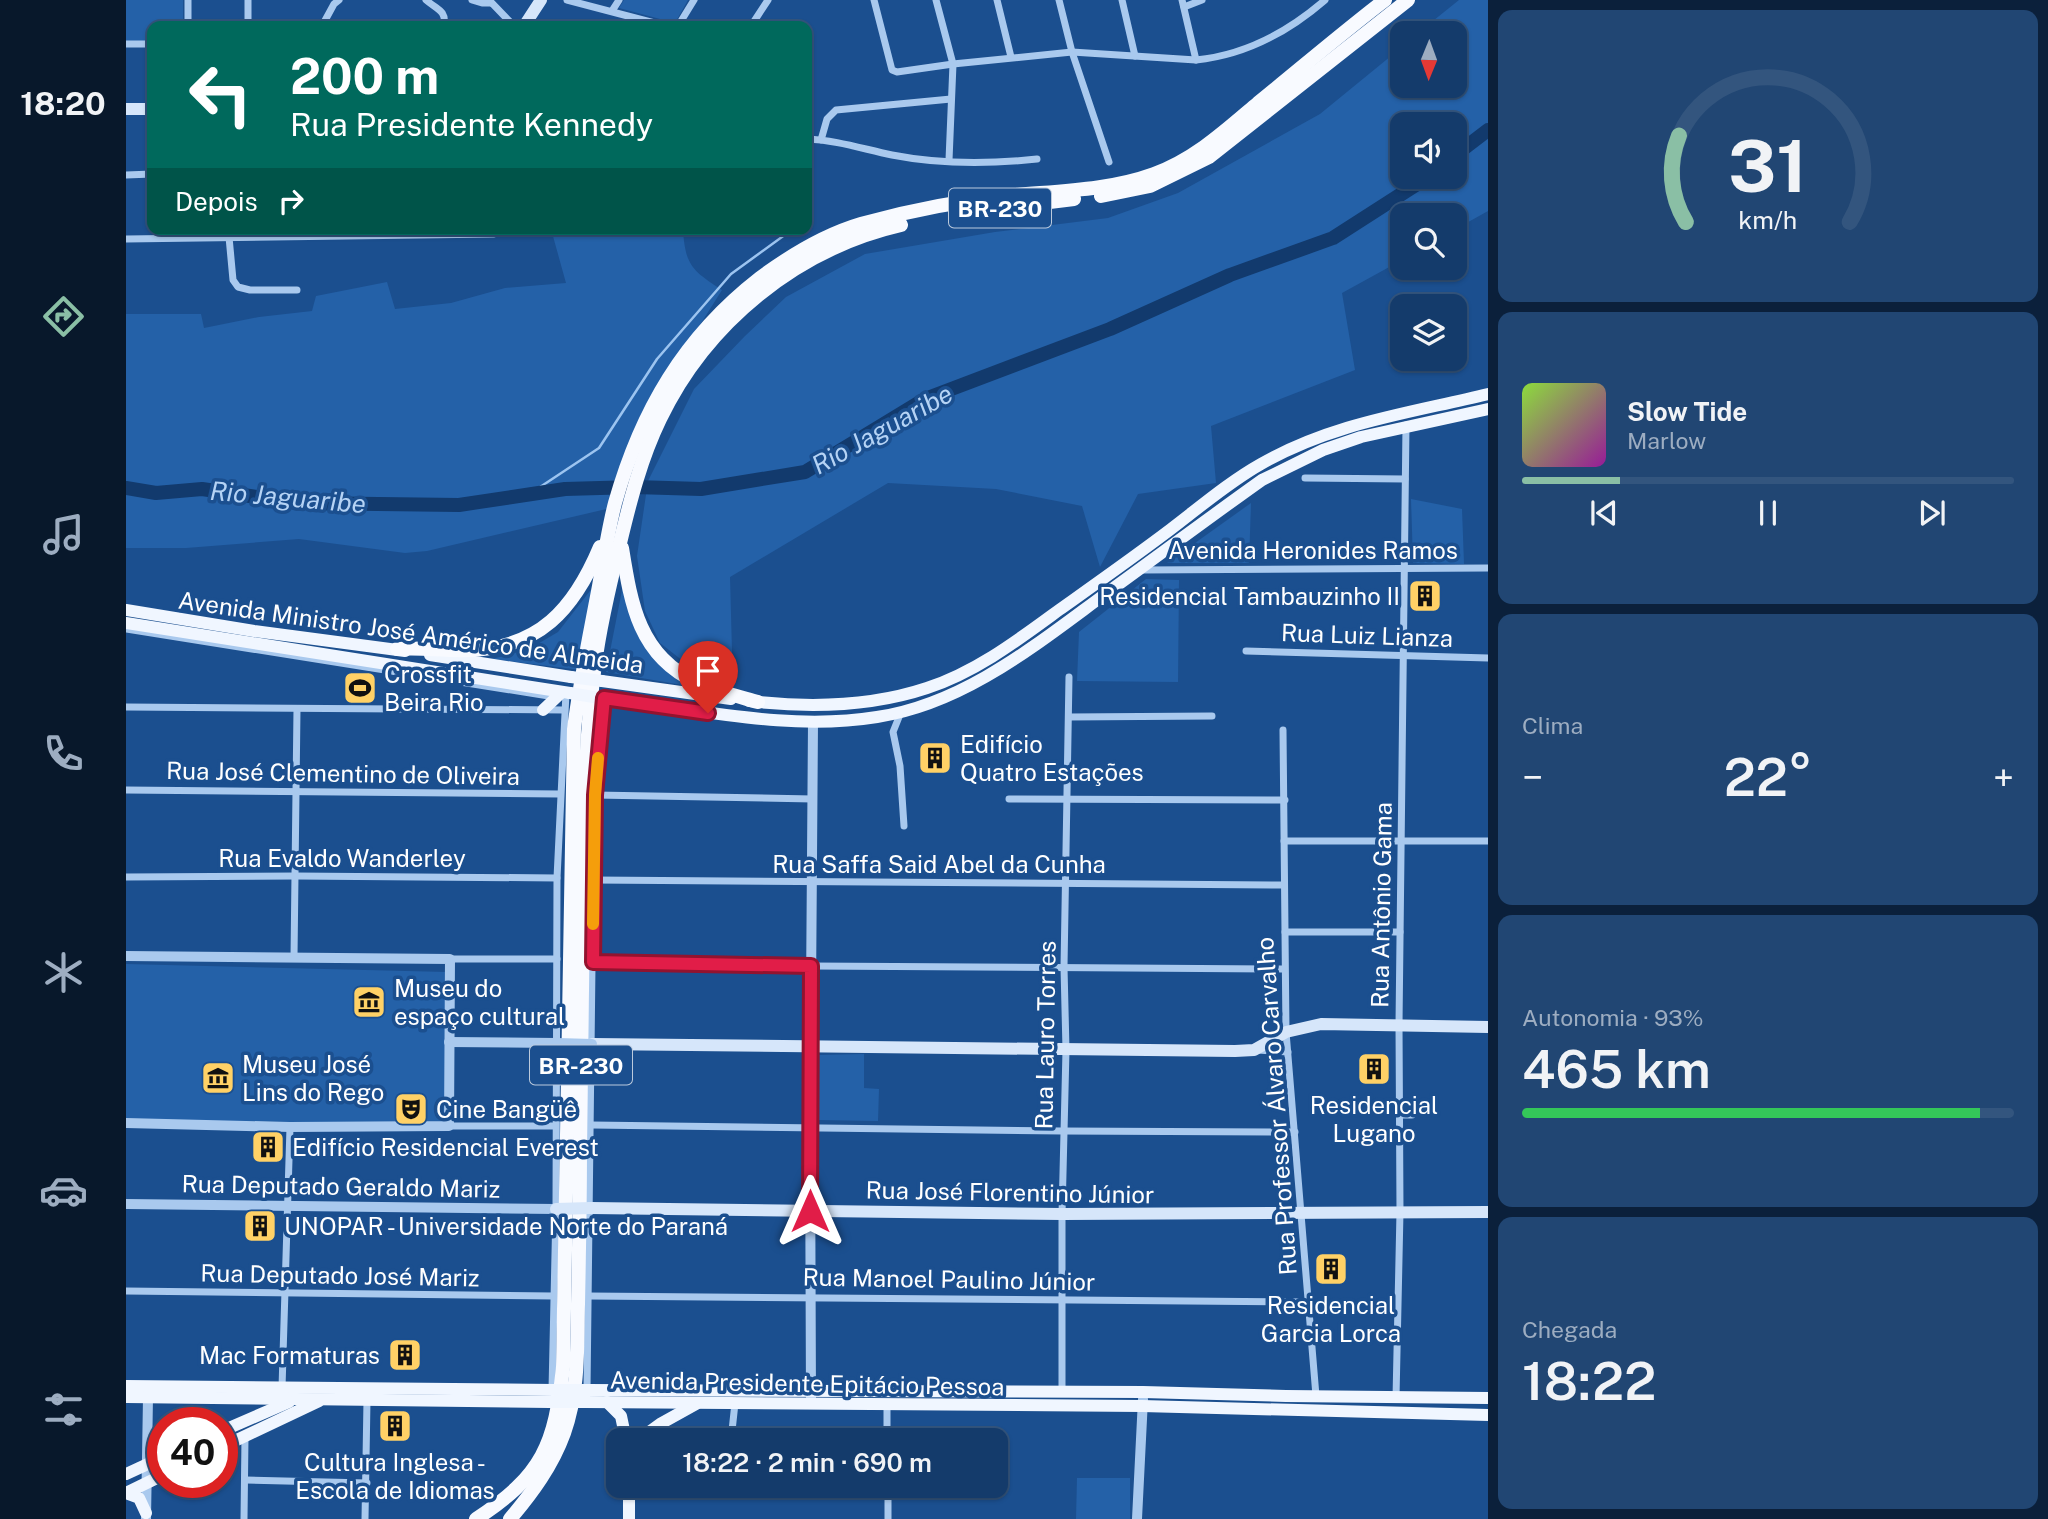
<!DOCTYPE html>
<html lang="pt">
<meta charset="utf-8">
<style>
body{margin:0;font-family:"Public Sans",sans-serif;background:#214673;color:#f1f3f6;height:100vh;display:flex;flex-direction:column;font-size:26px;white-space:nowrap}
*{box-sizing:border-box;margin:0}
p{font-size:23px;color:#9dadc1}
.icon{flex:none;width:38px;height:38px;fill:none;stroke:currentColor;stroke-width:2;stroke-linecap:round;stroke-linejoin:round}
.map{position:relative;flex:1;overflow:hidden}
.side{display:flex;flex-direction:column;gap:10px;padding:10px;background:#0b203b;width:560px}
.side>*{flex:none}
.hud{position:absolute;left:21px;top:21px;width:665px;height:214px;border-radius:14px;box-shadow:0 2px 5px #0004,0 0 0 2px #33557e;background:#00695c;color:#fff;overflow:hidden}
.needle{width:46px;rotate:181deg}
.fabs{position:absolute;left:1264px;top:21px;display:grid;gap:14px}
.fabs a{display:grid;place-items:center;width:77px;height:77px;border-radius:14px;background:#143b6b;box-shadow:0 2px 5px #0004,0 0 0 2px #33557e;font-size:35px}
.speed{position:absolute;left:21px;top:1407px;display:flex;gap:14px;font-size:35px;font-weight:700;text-align:center}
.speed>*{display:grid;place-content:center;width:91px;height:91px;border-radius:50%;background:#143b6b;box-shadow:0 2px 5px #0004,0 0 0 2px #33557e;line-height:1}
.speed .limit{border:10px solid #d22;background:#fff;color:#111}
.pin{position:absolute;display:grid;place-items:center;width:60px;height:60px;color:#fff;margin:-72px -30px;border-radius:50% 50% 50% 0;rotate:-45deg;box-shadow:0 0 7px #0007}
.pin .icon{rotate:45deg}
.me{position:absolute;width:77px;margin:-38px;rotate:0deg;stroke-linejoin:round;filter:drop-shadow(0 0 5px #0008)}
.turn{display:flex;align-items:center;gap:24px;height:147px;padding:0 28px;font-size:32px}
.turn .icon{width:91px;height:91px;stroke-width:2.5}
.turn b{display:block;font-size:49px;line-height:60px}
.then{display:flex;align-items:center;height:66px;padding:0 28px;background:#0003;gap:14px;font-size:26px}
.big{font-size:52px;font-weight:600;line-height:1.1}
.side .card{flex:1;display:flex;flex-direction:column;justify-content:center;gap:10px;min-width:0;padding:0 24px;border-radius:14px;background:#214673}
.side .dial{align-items:center;gap:0}
.dial svg{height:182px;overflow:visible;fill:none;stroke:#33557e;stroke-width:7;stroke-linecap:round;text-anchor:middle}
.dial text{fill:#f1f3f6;stroke:none}
.song{display:flex;align-items:center;gap:21px}
.cover{width:84px;height:84px;border-radius:10px;background:linear-gradient(135deg,hsl(90 70% 55%),hsl(300 70% 35%))}
.played{height:7px;border-radius:4px;background:linear-gradient(90deg,#8abfa5 20%,#33557e 20%)}
.keys{display:flex;justify-content:space-around;direction:ltr}
.heat{display:flex;justify-content:space-between;align-items:center;font-size:38px;direction:ltr}
.charge{height:10px;border-radius:5px;background:linear-gradient(90deg,#34c759 93%,#33557e 0)}
.trip{position:absolute;left:480px;top:1428px;width:402px;height:70px;border-radius:14px;background:#143b6b;box-shadow:0 2px 5px #0004,0 0 0 2px #33557e;font-weight:600;line-height:70px;text-align:center}
main{display:flex;flex:1;min-height:0}
.tab-bar{display:flex;flex-direction:column;width:126px;justify-content:space-around;align-items:center;background:#08182b;color:#9dadc1}
.tab-bar .icon{width:49px;height:49px}
.tab-bar .active{color:#8abfa5}
.tab-bar b{font-size:32px;color:#f1f3f6}
.map>svg:first-child{display:block}
.green{fill:#2461a8;fill-rule:evenodd}
.lines{fill:none;stroke-linecap:round;stroke-linejoin:round}
.stream{stroke:#9cc4f0;stroke-width:2.5}
.river{stroke:#123a6d;stroke-width:14}
.minor{stroke:#a9c9ee;stroke-width:7}
.tertiary{stroke:#a9c9ee;stroke-width:10}
.secondary{stroke:#d6e6fa;stroke-width:12}
.primary{stroke:#f0f6ff;stroke-width:12}
.trunk{stroke:#f8faff;stroke-width:14}
.tertiary-bridge{stroke:#a9c9ee;stroke-width:10}
.secondary-bridge{stroke:#d6e6fa;stroke-width:12}
.primary-bridge{stroke:#f0f6ff;stroke-width:12}
.route-casing{stroke:#92132f;stroke-width:18}
.route{stroke:#e11d48;stroke-width:12}
.slow{stroke:#f59e0b;stroke-width:12}
.labels{text-anchor:middle;dominant-baseline:central;stroke-width:7;stroke-linejoin:round;paint-order:stroke}
.shield{fill:#1b4f8f;stroke:#bbcadd;stroke-width:2}
.shield-label{font-size:23px;font-weight:bold;fill:#fff}
.street-label{font-size:24px;fill:#fff;stroke:#1b4f8f}
.poi-label{font-size:24px;fill:#fff;stroke:#1b4f8f;text-anchor:start}
.water-label{font-size:26px;font-style:italic;fill:#b5d3f5;stroke:#1b4f8f}
</style>
<main>
<nav class="tab-bar">
<b>18:20</b>
<svg class="icon active" aria-label="directions" viewBox="0 0 24 24"><path d="M12 3l9 9-9 9-9-9zM9 14v-3h6M13 9l2 2-2 2"/></svg>
<svg class="icon" aria-label="music" viewBox="0 0 24 24"><path d="M9 18V5l10-2v13"/><circle cx="6" cy="18" r="3"/><circle cx="16" cy="16" r="3"/></svg>
<svg class="icon" aria-label="phone" viewBox="0 0 24 24"><path d="M5 4h4l2 5-3 2q2 4 5 5l2-3 5 2v4C11 20 4 13 5 4z"/></svg>
<svg class="icon" aria-label="climate" viewBox="0 0 24 24"><path d="M12 3v18M4 7l16 10M4 17L20 7"/></svg>
<svg class="icon" aria-label="car" viewBox="0 0 24 24"><path d="M5 17H2v-5l4-1 3-4h7l3 4 3 1v5h-3M9 17h6M6 11h13"/><circle cx="7" cy="17" r="2"/><circle cx="17" cy="17" r="2"/></svg>
<svg class="icon" aria-label="filters" viewBox="0 0 24 24"><path d="M4 7h16M4 17h16"/><circle cx="9" cy="7" r="2"/><circle cx="15" cy="17" r="2"/></svg>
</nav>
<div class="map">
<svg width="1362" height="1519" viewBox="0 0 1362 1519">
<rect width="100%" height="100%" fill="#1b4f8f"/>
<!-- green -->
<g class="green">
<path d="M0,0H57V26H26V41H0Z"/>
<path d="M498,0H562L549,23L493,8Z"/>
<path d="M1333,0H1362V211L1328,230V215H1276V260L1216,293L1229,370L1085,426L1090,483L1012,494L974,567L956,506L870,489L762,483L604,577L607,689L580,679L534,643L519,611L511,556L522,481L568,389L619,336L660,297L739,254L869,232L982,218L1052,193L1194,114L1276,47V86H1328V33H1292ZM1276,124H1328V177H1276Z"/>
<path d="M425,229H557C559,266 567,271 596,290L555,355L489,507L301,551L279,553L173,539L60,548H0V314H75L78,328L133,317L186,311L190,296L261,282L269,309L325,303L379,288L440,283Z"/>
<path d="M1285,499L1336,509L1338,564L1287,563Z"/>
<path d="M1125,503L1123,563H1041Z"/>
<path d="M1020,579L1053,580L1052,682L951,681L953,632Z"/>
<path d="M497,585L520,648L580,689L480,672Z"/>
<path d="M467,587L455,670L366,659L403,649L432,632Z"/>
<path d="M0,964L321,972L319,1124L0,1120Z"/>
<path d="M738,1054V1088L753,1089L752,1121L693,1120L692,1055Z"/>
<path d="M951,1478H1004V1519H950Z"/>
</g>
<g class="lines">
<!-- stream -->
<path class="stream" d="M402,495L473,448L531,359L605,274L660,234"/>
<!-- river -->
<g class="river">
<path d="M1328,156L1362,130"/>
<path d="M0,488L30,493L76,489L172,503L333,505L439,489L509,487L575,489L679,472L799,399L984,329L1104,275L1207,238L1302,177"/>
</g>
<!-- minor -->
<g class="minor">
<path d="M62,0V26"/>
<path d="M122,0V26"/>
<path d="M300,0C310,9 321,10 318,26"/>
<path d="M346,0L356,3H365"/>
<path d="M363,0L388,26"/>
<path d="M441,0L540,26"/>
<path d="M748,0L766,70L771,72L827,64L946,52L1070,60C1119,55 1162,32 1199,0"/>
<path d="M810,0L827,64L823,160"/>
<path d="M871,0L885,57"/>
<path d="M933,0L946,52L983,162"/>
<path d="M996,0L1009,56"/>
<path d="M1056,0L1070,60"/>
<path d="M1058,7L1076,0"/>
<path d="M486,11L493,0"/>
<path d="M196,26L208,4L213,0"/>
<path d="M552,26L568,0"/>
<path d="M625,26L642,0"/>
<path d="M0,44H26"/>
<path d="M681,139C710,140 737,149 766,155C812,164 864,164 911,159"/>
<path d="M695,140L701,119L710,110L825,99"/>
<path d="M0,175L26,174"/>
<path d="M103,237L107,280L112,287L124,290H171"/>
<path d="M0,239L368,234L385,229"/>
<path d="M1179,478L1279,479"/>
<path d="M1016,570L1362,568"/>
<path d="M0,629L429,697"/>
<path d="M1120,651L1362,658"/>
<path d="M0,707L438,710"/>
<path d="M775,712L767,732L774,766L778,826"/>
<path d="M943,717L1086,716"/>
<path d="M1157,730L1160,1032L1190,1396"/>
<path d="M0,790L433,794"/>
<path d="M469,795L687,799"/>
<path d="M883,799L1159,800"/>
<path d="M1158,841H1362"/>
<path d="M0,877L170,876L431,878"/>
<path d="M467,880L1158,885"/>
<path d="M1159,932H1274"/>
<path d="M168,957L171,709"/>
<path d="M324,959H431"/>
<path d="M467,962L685,966L1158,969"/>
<path d="M1132,1050L1162,1052"/>
<path d="M1273,1115H1286"/>
<path d="M466,1125L936,1131L1169,1132"/>
<path d="M323,1126H429"/>
<path d="M0,1291L427,1296"/>
<path d="M463,1296L1182,1302"/>
<path d="M156,1388L164,1127"/>
<path d="M426,1390L430,1209L431,878L440,693"/>
<path d="M461,1390L467,880L469,795L478,698"/>
<path d="M936,1393V1214L940,1050L938,967L943,677"/>
<path d="M1270,1398L1274,1212L1273,1025L1280,425"/>
<path d="M761,1405V1440"/>
<path d="M605,1440L609,1403"/>
<path d="M120,1480L241,1483"/>
<path d="M762,1486V1519"/>
<path d="M118,1519L119,1437"/>
<path d="M239,1519L241,1400"/>
</g>
<!-- tertiary -->
<g class="tertiary">
<path d="M0,956L324,959L323,1126L164,1127L0,1123"/>
<path d="M323,1042L431,1043"/>
<path d="M0,1204L430,1209"/>
<path d="M685,1404L684,1128L687,722"/>
<path d="M20,1519L22,1397"/>
<path d="M1011,1519L1017,1399"/>
</g>
<!-- secondary -->
<g class="secondary">
<path d="M398,26L415,0"/>
<path d="M0,109H26"/>
<path d="M466,1044L1109,1051L1128,1050L1160,1032L1195,1024L1362,1027"/>
<path d="M465,1208L936,1214L1362,1212"/>
</g>
<!-- primary -->
<g class="primary">
<path d="M0,610L128,631L279,651"/>
<path d="M0,623L444,693"/>
<path d="M304,655L445,677"/>
<path d="M476,681L605,699"/>
<path d="M473,698C565,707 658,732 751,717C839,704 912,643 982,592C1033,555 1084,517 1136,480L1197,450L1235,437L1362,409"/>
<path d="M623,701C683,708 744,707 801,688C850,672 892,640 933,610C971,583 1008,557 1045,529C1074,507 1103,482 1135,464C1206,423 1284,413 1362,394"/>
<path d="M417,710L435,693"/>
<path d="M0,1386L428,1390"/>
<path d="M461,1390L1017,1392L1160,1396L1362,1398"/>
<path d="M0,1397L424,1402"/>
<path d="M459,1402L1016,1406L1362,1415"/>
<path d="M481,1402L495,1416L500,1440"/>
<path d="M96,1431L163,1402"/>
<path d="M512,1440L534,1424L570,1404"/>
<path d="M96,1447L193,1401"/>
<path d="M0,1474L37,1457"/>
<path d="M503,1486V1519"/>
<path d="M0,1493L37,1475"/>
<path d="M0,1493L13,1498L20,1513"/>
</g>
<!-- trunk -->
<g class="trunk">
<path d="M975,196L1024,186L1083,157L1282,0"/>
<path d="M829,214L948,199"/>
<path d="M496,548C505,604 513,656 570,682C590,691 611,696 632,702"/>
<path d="M271,649C295,647 318,651 342,650C413,649 448,609 474,547"/>
<path d="M350,1519C417,1475 429,1445 437,1367L448,729C454,681 464,634 473,586C478,558 482,530 489,503C515,411 558,337 634,278C665,255 698,235 735,224C785,210 839,200 890,195C935,191 984,190 1028,174C1069,159 1099,131 1132,103C1174,69 1216,33 1259,0"/>
<path d="M384,1519C406,1493 426,1466 438,1433C453,1391 451,1348 452,1304C453,1253 454,1202 454,1151C455,1071 456,991 457,911C458,829 458,746 469,664C474,624 484,583 494,543C504,501 515,458 534,419C580,323 670,249 775,225"/>
</g>
<!-- tertiary-bridge -->
<path class="tertiary-bridge" d="M431,1043L466,1044"/>
<!-- secondary-bridge -->
<path class="secondary-bridge" d="M430,1209L465,1208"/>
<!-- primary-bridge -->
<g class="primary-bridge">
<path d="M445,677L476,681"/>
<path d="M444,693L473,698"/>
<path d="M428,1390H461"/>
<path d="M424,1402H459"/>
</g>
</g>
<g class="lines">
<defs>
<path id="route" d="M582,713L478,698L469,795L467,962L685,966L684,1211"/>
</defs>
<!-- route casing -->
<use href="#route" class="route-casing"/>
<!-- route -->
<use href="#route" class="route"/>
<!-- slow -->
<path class="slow" d="M467,924L469,795L472,758"/>
</g>
<!-- icons -->
<defs>
<symbol id="building-square" viewBox="-11 -11 22 22"><rect x="-9" y="-9" width="18" height="18" rx="4" fill="#ffd166" stroke="#1b4f8f"/><path d="M-4-6H4V6H1V3H-1V6H-4ZM-2.5-4.3h1.7v1.8h-1.7ZM.8-4.3h1.7v1.8H.8ZM-2.5-1h1.7V.8h-1.7ZM.8-1h1.7V.8H.8Z" fill="#111"/></symbol>
<symbol id="stadium-square" viewBox="-11 -11 22 22"><rect x="-9" y="-9" width="18" height="18" rx="4" fill="#ffd166" stroke="#1b4f8f"/><path d="M0-5a6.5 5 0 1 0 0 10a6.5 5 0 1 0 0-10ZM-3.5-1.8h7v3.6h-7Z" fill="#111"/></symbol>
<symbol id="museum-square" viewBox="-11 -11 22 22"><rect x="-9" y="-9" width="18" height="18" rx="4" fill="#ffd166" stroke="#1b4f8f"/><path d="M0-6L6-3V-2H-6V-3ZM-5-1h2V3h-2ZM-1-1h2V3h-2ZM3-1h2V3H3ZM-6 4H6V6H-6Z" fill="#111"/></symbol>
<symbol id="theatre-square" viewBox="-11 -11 22 22"><rect x="-9" y="-9" width="18" height="18" rx="4" fill="#ffd166" stroke="#1b4f8f"/><path d="M-5-5.5Q0-4 5-5.5V0Q5 5 0 6Q-5 5-5 0ZM-3.3-2.5H-1v1.5H-3.3ZM1-2.5H3.3v1.5H1ZM-2.8 1Q0 5.5 2.8 1Z" fill="#111"/></symbol>
</defs>
<g fill-rule="evenodd">
<use href="#building-square" x="1280" y="577" width="38" height="38"/>
<use href="#stadium-square" x="215" y="669" width="38" height="38"/>
<use href="#building-square" x="790" y="739" width="38" height="38"/>
<use href="#museum-square" x="224" y="983" width="38" height="38"/>
<use href="#building-square" x="1229" y="1050" width="38" height="38"/>
<use href="#museum-square" x="73" y="1059" width="38" height="38"/>
<use href="#theatre-square" x="266" y="1090" width="38" height="38"/>
<use href="#building-square" x="123" y="1128" width="38" height="38"/>
<use href="#building-square" x="115" y="1207" width="38" height="38"/>
<use href="#building-square" x="1186" y="1250" width="38" height="38"/>
<use href="#building-square" x="260" y="1336" width="38" height="38"/>
<use href="#building-square" x="250" y="1407" width="38" height="38"/>
</g>
<g class="labels">
<!-- shield labels -->
<g class="shield">
<rect x="823" y="188.5" width="102" height="39" rx="5"/>
<rect x="404" y="1045.5" width="102" height="39" rx="5"/>
</g>
<g class="shield-label">
<text x="874" y="208">BR-230</text>
<text x="455" y="1065">BR-230</text>
</g>
<!-- street labels -->
<g class="street-label">
<text x="1187" y="550">Avenida Heronides Ramos</text>
<text transform="translate(285 632) rotate(8)">Avenida Ministro José Américo de Almeida</text>
<text transform="translate(1241 635) rotate(2)">Rua Luiz Lianza</text>
<text transform="translate(217 773) rotate(1)">Rua José Clementino de Oliveira</text>
<text x="216" y="858">Rua Evaldo Wanderley</text>
<text x="813" y="864">Rua Saffa Said Abel da Cunha</text>
<text transform="translate(1255 905) rotate(-89)">Rua Antônio Gama</text>
<text transform="translate(919 1035) rotate(-89)">Rua Lauro Torres</text>
<text transform="translate(1150 1106) rotate(-94)">Rua Professor Álvaro Carvalho</text>
<text transform="translate(215 1186) rotate(1)">Rua Deputado Geraldo Mariz</text>
<text transform="translate(884 1192) rotate(1)">Rua José Florentino Júnior</text>
<text transform="translate(214 1275) rotate(1)">Rua Deputado José Mariz</text>
<text transform="translate(823 1279) rotate(1)">Rua Manoel Paulino Júnior</text>
<text transform="translate(681 1383) rotate(1)">Avenida Presidente Epitácio Pessoa</text>
</g>
<!-- poi labels -->
<g class="poi-label">
<text x="1274" y="596" text-anchor="end">Residencial Tambauzinho II</text>
<text x="258" y="674">Crossfit<tspan x="258" dy="28">Beira Rio</tspan></text>
<text x="834" y="744">Edifício<tspan x="834" dy="28">Quatro Estações</tspan></text>
<text x="268" y="988">Museu do<tspan x="268" dy="28">espaço cultural</tspan></text>
<text x="116" y="1064">Museu José<tspan x="116" dy="28">Lins do Rego</tspan></text>
<text x="1248" y="1105" text-anchor="middle">Residencial<tspan x="1248" dy="28">Lugano</tspan></text>
<text x="310" y="1109">Cine Bangüê</text>
<text x="166" y="1147">Edifício Residencial Everest</text>
<text x="158" y="1226">UNOPAR - Universidade Norte do Paraná</text>
<text x="1205" y="1305" text-anchor="middle">Residencial<tspan x="1205" dy="28">Garcia Lorca</tspan></text>
<text x="254" y="1355" text-anchor="end">Mac Formaturas</text>
<text x="269" y="1462" text-anchor="middle">Cultura Inglesa -<tspan x="269" dy="28">Escola de Idiomas</tspan></text>
</g>
<!-- water labels -->
<g class="water-label">
<text transform="translate(756 429) rotate(-29)">Rio Jaguaribe</text>
<text transform="translate(162 497) rotate(5)">Rio Jaguaribe</text>
</g>
</g>
</svg>
<div class="fabs">
<a><svg class="needle" viewBox="-14 -14 28 28"><path d="M0-13l5 13h-10z" fill="#e53935"/><path d="M0 13l5-13h-10z" fill="#9dadc1"/></svg></a>
<a><svg class="icon" aria-label="sound" viewBox="0 0 24 24"><path d="M4 9h4l5-4v14l-5-4H4zM17 9q2 3 0 6"/></svg></a>
<a><svg class="icon" aria-label="search" viewBox="0 0 24 24"><circle cx="10" cy="10" r="6"/><path d="M15 15l6 6"/></svg></a>
<a><svg class="icon" aria-label="layers" viewBox="0 0 24 24"><path d="M12 4l9 5-9 5-9-5zM3 14l9 5 9-5"/></svg></a>
</div>
<div class="speed"><div class="limit">40</div></div>
<div class="pin" style="left:582px;top:713px;background:#d93025"><svg class="icon" aria-label="arrive" viewBox="0 0 24 24"><path d="M6 21V4h12l-3 4 3 4H6"/></svg></div>
<svg class="me" style="left:684px;top:1211px" viewBox="-20 -20 40 40"><path d="M0-17L14 15 0 8-14 15z" fill="#e11d48" stroke="#fff" stroke-width="4"/></svg>
<div class="trip">18:22 · 2 min · 690 m</div>
<div class="hud">
<div class="turn"><svg class="icon" aria-label="left" viewBox="0 0 24 24"><path d="M17 20v-9H6M10 6l-5 5 5 5"/></svg><div><b>200 m</b>Rua Presidente Kennedy</div></div>
<div class="then">Depois<svg class="icon" aria-label="right" viewBox="0 0 24 24"><path d="M7 20v-9h11M14 6l5 5-5 5"/></svg></div>
</div>
</div>
<section class="side">
<div class="card dial"><svg viewBox="0 0 100 80">
<path d="M14 69A42 42 0 1 1 86 69"/>
<path d="M14 69A42 42 0 0 1 11 31" stroke="#8abfa5"/>
<text x="50" y="56" font-size="32" font-weight="700">31</text>
<text x="50" y="72" font-size="11">km/h</text>
</svg></div>
<div class="card">
<div class="song"><i class="cover"></i><div><b>Slow Tide</b><p>Marlow</p></div></div>
<div class="played"></div>
<div class="keys"><svg class="icon" aria-label="previous" viewBox="0 0 24 24"><path d="M18 5L8 12l10 7zM5 5v14"/></svg><svg class="icon" aria-label="pause" viewBox="0 0 24 24"><path d="M8 5v14M16 5v14"/></svg><svg class="icon" aria-label="next" viewBox="0 0 24 24"><path d="M6 5l10 7-10 7zM19 5v14"/></svg></div>
</div>
<div class="card"><p>Clima</p>
<div class="heat"><a>−</a><b class="big">22°</b><a>+</a></div>
</div>
<div class="card"><p>Autonomia · 93%</p><b class="big">465 km</b><div class="charge"></div></div>
<div class="card"><p>Chegada</p><b class="big">18:22</b></div>
</section>
</main>
